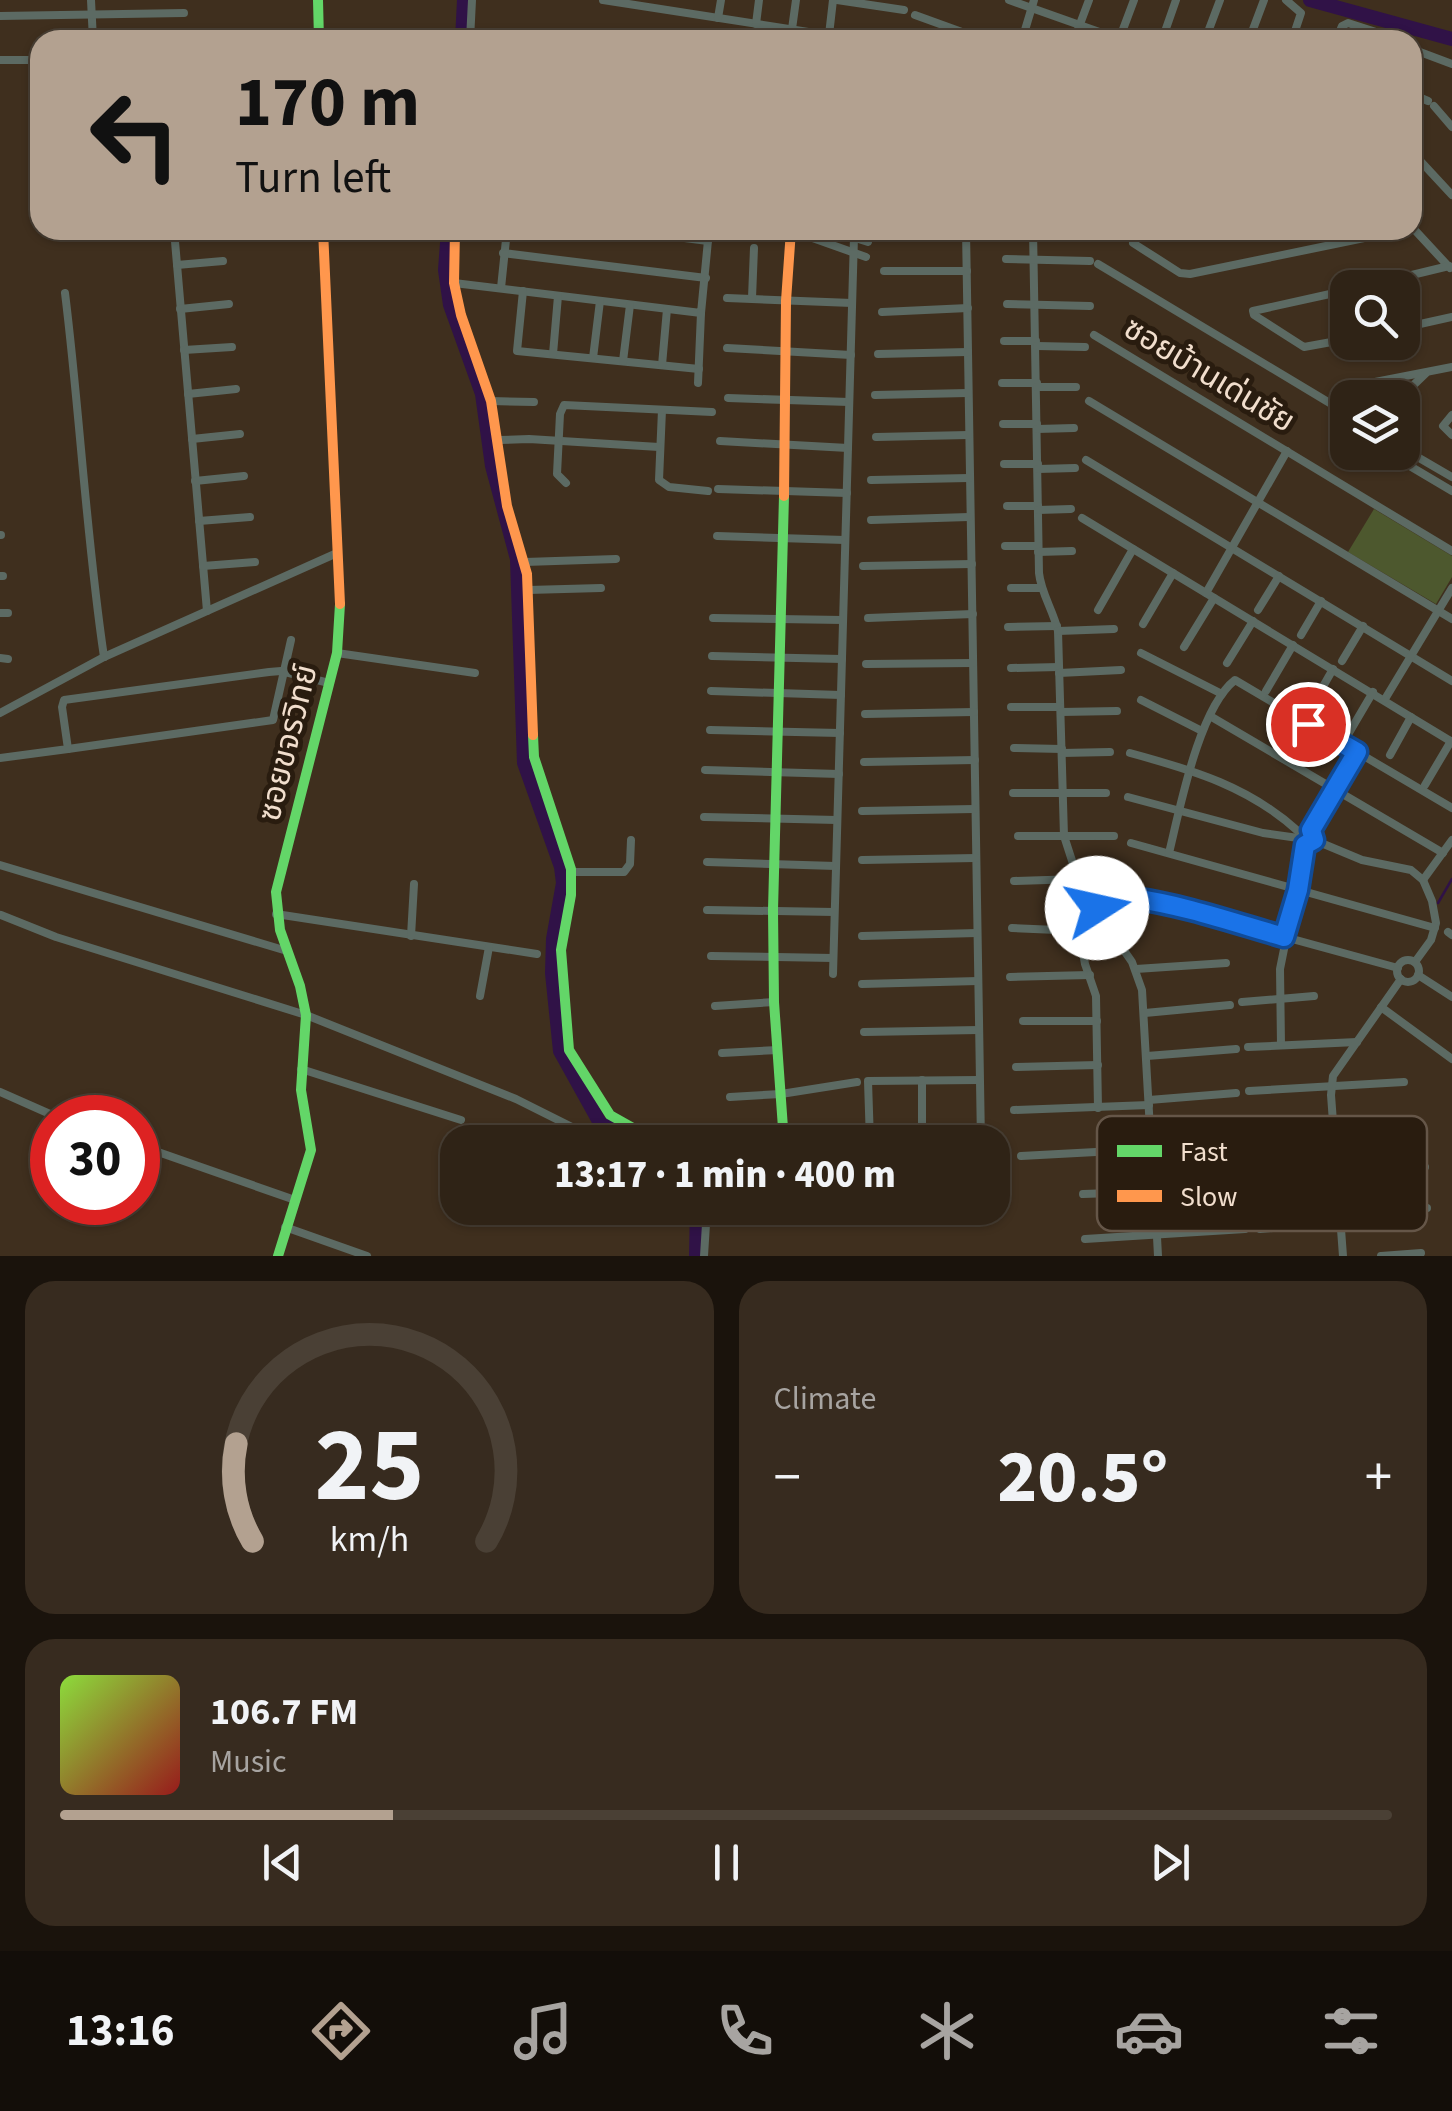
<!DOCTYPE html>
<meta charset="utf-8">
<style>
body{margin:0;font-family:"Source Sans 3","Noto Sans Thai",sans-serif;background:#372b1f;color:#f1f3f6;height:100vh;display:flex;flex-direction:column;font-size:38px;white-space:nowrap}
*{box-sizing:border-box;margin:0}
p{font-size:32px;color:#a7a4a1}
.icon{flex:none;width:55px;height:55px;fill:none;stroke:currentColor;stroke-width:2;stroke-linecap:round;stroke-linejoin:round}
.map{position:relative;height:1256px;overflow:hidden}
.sheet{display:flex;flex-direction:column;gap:25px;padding:25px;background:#1a130c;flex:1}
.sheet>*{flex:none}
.guide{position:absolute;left:30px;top:30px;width:1392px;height:210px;border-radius:30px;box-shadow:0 2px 8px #0004,0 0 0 2px #4a4035;background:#b3a190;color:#111;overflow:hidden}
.tools{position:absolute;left:1330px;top:270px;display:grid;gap:20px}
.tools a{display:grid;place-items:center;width:90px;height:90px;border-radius:20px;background:#2f2316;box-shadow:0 2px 8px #0004,0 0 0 2px #4a4035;font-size:50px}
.speed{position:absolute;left:30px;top:1095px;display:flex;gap:20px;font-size:50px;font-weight:700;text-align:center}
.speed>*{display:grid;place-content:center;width:130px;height:130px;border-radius:50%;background:#2f2316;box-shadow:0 2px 8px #0004,0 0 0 2px #4a4035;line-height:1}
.speed .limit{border:15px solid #d22;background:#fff;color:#111}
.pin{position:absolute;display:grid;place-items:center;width:85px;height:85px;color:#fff;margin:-42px;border:5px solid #fff;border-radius:50%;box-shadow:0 2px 10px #0007}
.me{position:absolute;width:110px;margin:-55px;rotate:80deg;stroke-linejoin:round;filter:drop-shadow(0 0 8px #0008)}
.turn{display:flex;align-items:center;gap:35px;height:210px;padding:0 40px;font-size:45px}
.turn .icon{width:130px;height:130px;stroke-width:2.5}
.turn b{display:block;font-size:70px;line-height:85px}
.big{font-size:75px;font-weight:800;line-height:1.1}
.sheet .widget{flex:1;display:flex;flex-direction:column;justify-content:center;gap:15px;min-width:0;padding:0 35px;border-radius:30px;background:#372b1f}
.sheet .dial{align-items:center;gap:0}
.dial svg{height:260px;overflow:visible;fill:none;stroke:#4a4035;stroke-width:7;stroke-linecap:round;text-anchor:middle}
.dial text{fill:#f1f3f6;stroke:none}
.song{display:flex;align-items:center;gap:30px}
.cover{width:120px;height:120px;border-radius:15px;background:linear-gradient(135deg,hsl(90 70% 55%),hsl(0 70% 35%))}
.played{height:10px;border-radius:5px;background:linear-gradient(90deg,#b3a190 25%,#4a4035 25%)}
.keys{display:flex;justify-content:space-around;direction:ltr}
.heat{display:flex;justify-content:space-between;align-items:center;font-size:55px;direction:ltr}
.sheet .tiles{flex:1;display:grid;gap:25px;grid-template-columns:1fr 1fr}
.widget:last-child{grid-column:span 2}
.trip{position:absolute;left:440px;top:1125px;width:570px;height:100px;border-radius:30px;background:#2f2316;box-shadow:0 2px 8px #0004,0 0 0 2px #4a4035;font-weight:800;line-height:100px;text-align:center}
.tab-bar{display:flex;height:160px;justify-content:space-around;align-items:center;background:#130e09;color:#a7a4a1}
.tab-bar .icon{width:70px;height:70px}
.tab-bar .selected{color:#b3a190}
.tab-bar b{font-size:45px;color:#f1f3f6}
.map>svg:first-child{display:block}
.green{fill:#4d582e}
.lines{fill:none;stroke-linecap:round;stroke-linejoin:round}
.stream{stroke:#301247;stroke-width:2.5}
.river{stroke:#301247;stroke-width:14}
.street{stroke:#5c6a63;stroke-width:8}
.fast{stroke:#63d668;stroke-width:10}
.slow{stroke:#ff974d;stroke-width:10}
.route-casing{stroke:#114b97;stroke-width:25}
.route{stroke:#1a73e8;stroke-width:18}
.labels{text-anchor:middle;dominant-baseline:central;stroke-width:10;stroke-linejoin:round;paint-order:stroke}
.street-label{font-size:32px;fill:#f1decd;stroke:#291c0f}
.key{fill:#291c0f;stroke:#655648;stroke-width:2.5}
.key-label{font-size:28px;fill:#f1decd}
</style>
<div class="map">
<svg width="1452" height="1256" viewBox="0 0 1452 1256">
<rect width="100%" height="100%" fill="#3f2f1e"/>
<!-- green -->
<path class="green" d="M1374,509L1452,556V577L1436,604L1348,552Z"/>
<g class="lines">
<!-- stream -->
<path class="stream" d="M1438,903L1452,879"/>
<!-- river -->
<g class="river">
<path d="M1310,0L1452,39"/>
<path d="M462,40L464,0"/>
<path d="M448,230L445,270L450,305L482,394L492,466L517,559L524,763L561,867L563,883L553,939L552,973L560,1051L600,1123L638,1142"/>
<path d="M696,1256L697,1208"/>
</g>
<!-- street -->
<g class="street">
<path d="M91,0L93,40"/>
<path d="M603,0L860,40"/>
<path d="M837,0L904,10"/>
<path d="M1009,0L1122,40"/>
<path d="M1286,0L1301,13L1292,40"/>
<path d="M915,15L984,40"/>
<path d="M0,16L184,13"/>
<path d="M718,18L721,0"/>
<path d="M756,24L759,0"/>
<path d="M792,29L796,0"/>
<path d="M829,35L833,0"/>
<path d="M470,40L472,0"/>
<path d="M1022,40L1034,0"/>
<path d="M1074,40L1089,0"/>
<path d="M1119,40L1134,0"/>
<path d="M1162,40L1176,0"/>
<path d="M1205,40L1220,0"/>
<path d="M1249,40L1264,0"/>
<path d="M1336,40L1342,26L1348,23L1376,32L1380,35V40"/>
<path d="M0,60H40"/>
<path d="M1412,66L1420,52L1452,64"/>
<path d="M1412,94L1428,101"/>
<path d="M1434,106L1452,127"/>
<path d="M1412,152L1452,195"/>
<path d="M1412,227L1450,268"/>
<path d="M174,230L207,611"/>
<path d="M622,230L708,241"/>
<path d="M790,230L866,257"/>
<path d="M830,230L868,242"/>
<path d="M966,230L981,1142"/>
<path d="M1033,230L1039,573C1041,593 1053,610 1058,631L1064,836L1076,873L1094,910"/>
<path d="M1166,230L1136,237L1133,243L1180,273L1190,274L1403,230"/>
<path d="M503,253L706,278"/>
<path d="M1006,259L1090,261"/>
<path d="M1098,264L1348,414"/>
<path d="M177,265L223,261"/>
<path d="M884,271H967"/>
<path d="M454,283L701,313L709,230"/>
<path d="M501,288L507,230"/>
<path d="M1358,288L1449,266"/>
<path d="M1348,290L1253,311L1254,315L1304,347L1348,339"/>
<path d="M523,291L517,351L699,369"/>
<path d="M65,293C80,414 86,536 104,657"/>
<path d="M727,298L852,303"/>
<path d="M752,298L754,248"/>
<path d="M1007,304L1090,306"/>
<path d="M180,309L229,304"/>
<path d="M882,312L968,308"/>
<path d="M1402,328L1452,317"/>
<path d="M1094,335L1452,551"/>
<path d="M1004,341H1036"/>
<path d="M1037,346L1085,347"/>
<path d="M727,348L851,355"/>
<path d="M184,350L232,347"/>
<path d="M553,354L558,296"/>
<path d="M878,354L968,352"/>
<path d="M593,358L600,301"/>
<path d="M623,361L630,305"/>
<path d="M662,365L667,309"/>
<path d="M698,383L701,313"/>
<path d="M1002,383H1037"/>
<path d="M1370,383L1452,367"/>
<path d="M1037,387H1076"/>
<path d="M188,394L236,389"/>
<path d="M875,395L968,393"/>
<path d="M728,398L849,402"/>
<path d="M1400,398L1426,373"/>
<path d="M491,401L534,402"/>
<path d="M1089,401L1452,619"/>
<path d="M662,410L659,480L669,487L708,491"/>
<path d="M1452,415L1443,426L1452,435"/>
<path d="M1003,424H1037"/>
<path d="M1037,429L1074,428"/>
<path d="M876,437L968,435"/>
<path d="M192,439L240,434"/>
<path d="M499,440L529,439L659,447"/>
<path d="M720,441L848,448"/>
<path d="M1402,448L1452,477"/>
<path d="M1394,452L1398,459L1452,491"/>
<path d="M1086,460L1452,681"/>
<path d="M1004,464H1038"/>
<path d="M1038,469L1075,468"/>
<path d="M871,480L969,478"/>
<path d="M195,481L244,476"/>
<path d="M566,483L557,474L560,414L564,405L712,412"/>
<path d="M718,489L847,493"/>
<path d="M1007,506H1038"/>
<path d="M1038,510L1071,509"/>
<path d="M1082,518L1452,742"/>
<path d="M871,520L969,517"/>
<path d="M199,521L250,517"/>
<path d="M0,535H1"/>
<path d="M717,536L845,540"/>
<path d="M1005,546H1038"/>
<path d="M1038,552L1072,551"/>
<path d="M525,562L616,559"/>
<path d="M203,566L255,562"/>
<path d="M863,566L972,564"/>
<path d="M0,576H3"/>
<path d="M1011,588H1041"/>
<path d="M528,590L601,588"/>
<path d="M1206,593L1287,451"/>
<path d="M1098,610L1133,549"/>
<path d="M1258,610L1279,576"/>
<path d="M0,613H8"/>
<path d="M713,618L843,620"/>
<path d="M868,618L973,614"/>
<path d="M1143,624L1173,573"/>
<path d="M1008,627L1057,626"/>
<path d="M1058,631L1114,629"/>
<path d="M1301,635L1321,601"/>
<path d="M1184,647L1214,598"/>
<path d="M337,653L475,673"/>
<path d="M1141,653L1222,694"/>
<path d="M712,656L842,659"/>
<path d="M0,658L8,659"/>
<path d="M1342,661L1363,626"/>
<path d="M1227,663L1253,621"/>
<path d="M866,664L973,663"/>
<path d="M1011,668L1059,667"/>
<path d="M1059,673L1121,670"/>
<path d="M711,691L841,695"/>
<path d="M1266,691L1293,645"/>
<path d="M1385,699L1452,588"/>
<path d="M1141,700L1202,731"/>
<path d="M1011,707H1060"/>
<path d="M1309,711L1333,669"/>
<path d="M1061,712L1117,711"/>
<path d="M0,713L104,657L337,553"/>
<path d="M865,714L974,712"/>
<path d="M1210,716L1443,853"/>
<path d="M710,730L840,733"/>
<path d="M1346,738L1373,692"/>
<path d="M1014,748L1062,749"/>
<path d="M68,749L273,720L291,640"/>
<path d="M1062,753L1110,752"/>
<path d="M1130,753C1193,770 1250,787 1299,832"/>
<path d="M1390,755L1411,717"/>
<path d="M0,758L68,749L62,707L64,700L269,672L281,671L329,683"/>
<path d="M864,762L975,760"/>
<path d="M705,770L839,774"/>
<path d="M1425,785L1451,741"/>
<path d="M1013,793H1106"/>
<path d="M1128,797L1263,833L1298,838"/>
<path d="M862,811L974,809"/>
<path d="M704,817L837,820"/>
<path d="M1311,830L1357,752"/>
<path d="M1018,836H1114"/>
<path d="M1314,840L1362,860L1411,870L1423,880L1432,901L1436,923L1431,940L1415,962"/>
<path d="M1131,843L1435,928"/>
<path d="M1169,853C1180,808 1199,708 1235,680L1452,808"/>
<path d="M862,860L976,858"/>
<path d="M707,862L836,866"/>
<path d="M0,865L287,951"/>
<path d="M572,872H624L630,864L631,840"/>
<path d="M1423,880L1452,840"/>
<path d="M1014,881L1078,879"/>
<circle cx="1099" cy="917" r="9"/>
<path d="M707,910L834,912"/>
<path d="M1104,910L1128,897L1157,902L1398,968"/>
<path d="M276,914L537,954"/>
<path d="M1,915L56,937L306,1015L516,1099L602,1142"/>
<path d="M1107,915L1136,899"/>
<path d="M1090,916L1079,930L1085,964L1096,996L1098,1108"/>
<path d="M1105,923L1132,962L1142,990L1153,1182"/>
<path d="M1012,928L1080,931"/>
<path d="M1448,932L1452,935"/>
<path d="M411,936L414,884"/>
<path d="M862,936L977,933"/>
<path d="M711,956L833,958"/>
<circle cx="1408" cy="971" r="11"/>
<path d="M1136,969L1226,963"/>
<path d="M833,974L854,237"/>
<path d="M1418,975L1452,997"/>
<path d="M1010,977L1090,975"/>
<path d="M862,984L978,981"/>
<path d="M480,996L489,947"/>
<path d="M1242,1002L1314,996"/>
<path d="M715,1006L774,1002"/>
<path d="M1381,1007L1452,1059"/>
<path d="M1145,1013L1230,1005"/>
<path d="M1023,1021H1097"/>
<path d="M864,1032L979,1030"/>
<path d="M1281,1045L1280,969L1305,845"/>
<path d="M1248,1047L1357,1042"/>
<path d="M722,1053L778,1050"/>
<path d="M1147,1056L1236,1049"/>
<path d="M1016,1067L1098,1065"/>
<path d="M301,1069L461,1120"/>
<path d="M922,1080V1142"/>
<path d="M1249,1091L1404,1082"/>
<path d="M0,1092L59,1118"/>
<path d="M730,1097L781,1094L857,1082"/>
<path d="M1149,1100L1236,1093"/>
<path d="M1014,1110L1149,1105"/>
<path d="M1334,1130L1420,1124"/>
<path d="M1252,1137L1334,1134"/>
<path d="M870,1142L868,1081L979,1080"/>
<path d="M138,1145L295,1200"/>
<path d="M1152,1145L1239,1138"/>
<path d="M1021,1156L1152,1149"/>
<path d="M1337,1173L1425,1167"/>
<circle cx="1152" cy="1191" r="9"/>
<path d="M1161,1190L1337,1178"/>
<path d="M1083,1194L1142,1192"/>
<path d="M1155,1199L1158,1256"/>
<path d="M1340,1214L1427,1208"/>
<path d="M285,1227L367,1256"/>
<path d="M1260,1229L1341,1223"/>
<path d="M1085,1239L1245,1229"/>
<path d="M704,1256L707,1208"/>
<path d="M1343,1256L1331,1095L1333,1076L1401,979"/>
<path d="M1381,1256L1421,1253"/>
</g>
<!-- fast -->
<g class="fast">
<path d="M318,0L319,40"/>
<path d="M533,735L534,757L571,869V895L561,950L569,1050L610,1115L658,1142"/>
<path d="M784,1142L774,1002L773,910L784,496"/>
<path d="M278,1256L311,1150L301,1090L306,1015L300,986L280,930L276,892L337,653L340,604"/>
</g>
<!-- slow -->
<g class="slow">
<path d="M323,230L340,604"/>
<path d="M455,230L454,283L461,315L491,401L507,506L527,574L533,735"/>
<path d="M784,496L786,301L791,230"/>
</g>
</g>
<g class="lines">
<defs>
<path id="route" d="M1097,908C1110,909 1118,897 1132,898C1184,905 1235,923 1284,937L1298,890L1305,845L1314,840L1311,830L1357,752L1308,724"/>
</defs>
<!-- route casing -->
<use href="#route" class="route-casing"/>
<!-- route -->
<use href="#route" class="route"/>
</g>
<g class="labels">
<!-- street labels -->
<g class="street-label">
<text transform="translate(1209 375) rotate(31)">ซอยบ้านเด่นชัย</text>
<text transform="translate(288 743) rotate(-76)">ซอยขจรวิทย์</text>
</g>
</g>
<!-- legend -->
<rect x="1097" y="1116" width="330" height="115" rx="15" class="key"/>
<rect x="1117" y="1145" width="45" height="12" fill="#63d668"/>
<rect x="1117" y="1190" width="45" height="12" fill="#ff974d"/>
<g class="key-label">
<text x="1180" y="1161">Fast</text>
<text x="1180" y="1206">Slow</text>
</g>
</svg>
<div class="tools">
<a><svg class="icon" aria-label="search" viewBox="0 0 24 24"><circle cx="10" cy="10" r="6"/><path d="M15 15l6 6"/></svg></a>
<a><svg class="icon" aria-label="layers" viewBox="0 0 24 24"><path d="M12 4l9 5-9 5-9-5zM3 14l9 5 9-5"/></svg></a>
</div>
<div class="speed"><div class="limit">30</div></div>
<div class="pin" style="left:1308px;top:724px;background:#d93025"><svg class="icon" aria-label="arrive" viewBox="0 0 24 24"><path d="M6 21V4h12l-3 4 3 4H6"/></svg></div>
<svg class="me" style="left:1097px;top:908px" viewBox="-20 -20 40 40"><circle r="19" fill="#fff"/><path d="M0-13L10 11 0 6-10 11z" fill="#1a73e8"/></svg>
<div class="trip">13:17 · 1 min · 400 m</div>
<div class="guide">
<div class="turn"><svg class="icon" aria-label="left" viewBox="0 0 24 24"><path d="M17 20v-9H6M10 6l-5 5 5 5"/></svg><div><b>170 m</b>Turn left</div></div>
</div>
</div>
<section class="sheet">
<div class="tiles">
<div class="widget dial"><svg viewBox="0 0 100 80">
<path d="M14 69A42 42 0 1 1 86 69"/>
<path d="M14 69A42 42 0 0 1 9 39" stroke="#b3a190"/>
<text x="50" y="56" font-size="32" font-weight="700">25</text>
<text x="50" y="72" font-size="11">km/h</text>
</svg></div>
<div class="widget"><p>Climate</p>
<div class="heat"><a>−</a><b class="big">20.5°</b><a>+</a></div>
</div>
<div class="widget">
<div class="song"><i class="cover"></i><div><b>106.7 FM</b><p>Music</p></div></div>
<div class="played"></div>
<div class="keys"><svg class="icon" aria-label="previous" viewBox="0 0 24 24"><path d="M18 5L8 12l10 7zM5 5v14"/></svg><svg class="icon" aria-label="pause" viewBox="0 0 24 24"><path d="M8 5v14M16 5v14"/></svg><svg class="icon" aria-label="next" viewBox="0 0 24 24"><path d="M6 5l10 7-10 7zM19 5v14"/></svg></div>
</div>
</div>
</section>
<nav class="tab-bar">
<b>13:16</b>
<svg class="icon selected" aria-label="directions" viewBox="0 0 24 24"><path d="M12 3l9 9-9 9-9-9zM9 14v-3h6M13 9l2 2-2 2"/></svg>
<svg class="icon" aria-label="music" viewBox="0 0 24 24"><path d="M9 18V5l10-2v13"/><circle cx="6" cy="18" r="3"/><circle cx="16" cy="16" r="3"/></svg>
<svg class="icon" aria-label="phone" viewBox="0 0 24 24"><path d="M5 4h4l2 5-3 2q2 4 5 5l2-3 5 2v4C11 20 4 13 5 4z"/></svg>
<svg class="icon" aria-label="climate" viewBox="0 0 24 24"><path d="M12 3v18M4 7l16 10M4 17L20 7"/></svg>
<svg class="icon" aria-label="car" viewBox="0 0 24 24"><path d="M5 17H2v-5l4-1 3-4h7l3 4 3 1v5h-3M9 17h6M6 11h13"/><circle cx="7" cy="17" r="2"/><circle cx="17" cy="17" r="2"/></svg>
<svg class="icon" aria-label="filters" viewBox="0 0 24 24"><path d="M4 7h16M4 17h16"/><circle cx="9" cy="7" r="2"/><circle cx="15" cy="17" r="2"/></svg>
</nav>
